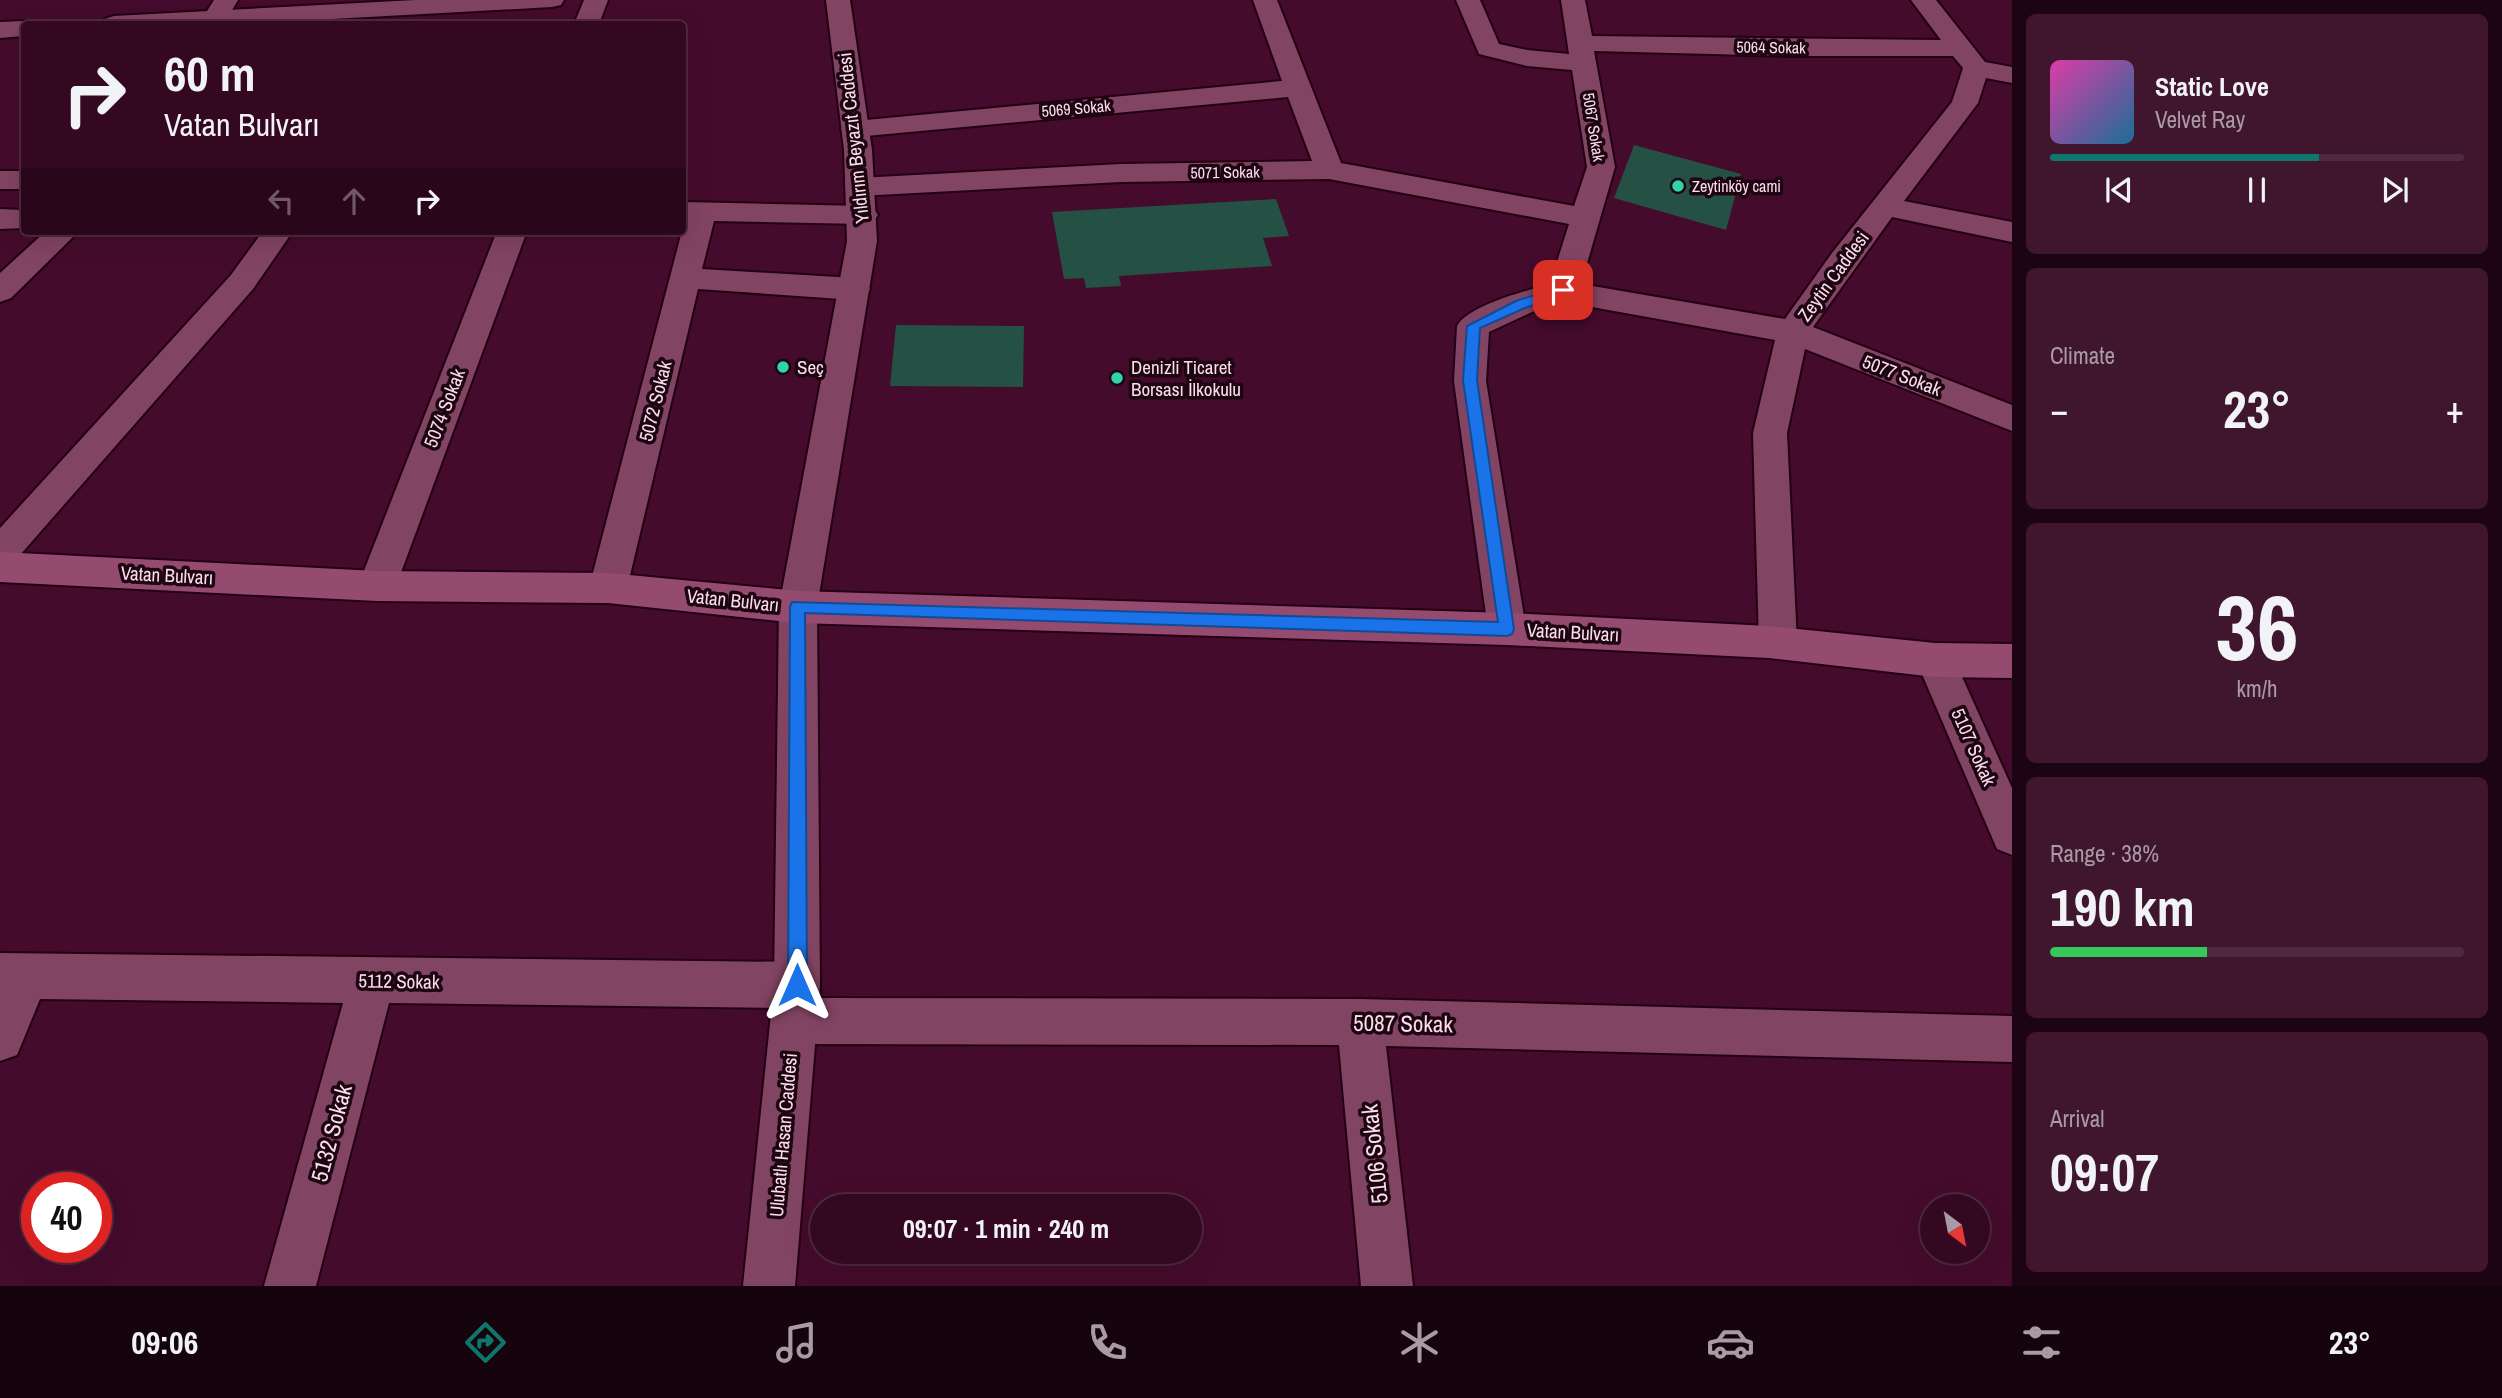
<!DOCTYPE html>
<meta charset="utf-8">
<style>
body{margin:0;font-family:"Archivo Narrow",sans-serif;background:#3f162e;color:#f1f3f6;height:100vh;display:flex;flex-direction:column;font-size:26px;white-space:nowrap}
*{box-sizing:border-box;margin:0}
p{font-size:23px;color:#a99aa5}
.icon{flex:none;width:38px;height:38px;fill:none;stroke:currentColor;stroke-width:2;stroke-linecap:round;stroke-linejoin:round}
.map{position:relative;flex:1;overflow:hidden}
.sheet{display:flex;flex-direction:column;gap:14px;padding:14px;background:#1d0412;width:490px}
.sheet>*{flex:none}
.hud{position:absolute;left:21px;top:21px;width:665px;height:214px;border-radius:7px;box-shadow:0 7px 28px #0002,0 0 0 2px #4e293f;background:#340821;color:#f1f3f6;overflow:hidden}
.needle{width:46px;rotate:148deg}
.tools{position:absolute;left:1920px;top:1194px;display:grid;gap:14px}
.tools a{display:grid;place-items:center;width:70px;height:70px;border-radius:50%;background:#340821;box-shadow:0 7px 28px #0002,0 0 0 2px #4e293f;font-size:35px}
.speed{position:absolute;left:21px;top:1172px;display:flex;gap:14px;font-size:35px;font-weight:700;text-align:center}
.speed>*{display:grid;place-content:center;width:91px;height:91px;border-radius:50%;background:#340821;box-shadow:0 7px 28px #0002,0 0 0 2px #4e293f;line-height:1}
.speed .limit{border:10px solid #d22;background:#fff;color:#111}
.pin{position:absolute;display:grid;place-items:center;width:60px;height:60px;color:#fff;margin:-30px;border-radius:14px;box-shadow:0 4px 10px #0006}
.me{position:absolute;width:77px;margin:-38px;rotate:0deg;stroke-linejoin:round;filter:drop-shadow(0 0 5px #0008)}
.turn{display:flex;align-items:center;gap:24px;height:147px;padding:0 28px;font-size:32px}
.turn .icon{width:91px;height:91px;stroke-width:2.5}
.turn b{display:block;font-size:49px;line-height:60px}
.lanes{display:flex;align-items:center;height:66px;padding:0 28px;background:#0003;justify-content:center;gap:35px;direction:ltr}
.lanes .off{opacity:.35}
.big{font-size:52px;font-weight:700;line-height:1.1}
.sheet .widget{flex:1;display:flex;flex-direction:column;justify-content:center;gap:10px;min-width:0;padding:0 24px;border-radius:10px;background:#3f162e}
.sheet .dial{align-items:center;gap:0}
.dial b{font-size:91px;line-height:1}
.song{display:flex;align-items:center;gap:21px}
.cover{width:84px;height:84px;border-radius:10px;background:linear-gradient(135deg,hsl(320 70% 55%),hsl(200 70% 35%))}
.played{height:7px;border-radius:4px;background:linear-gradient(90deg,#0f766e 65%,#4e293f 65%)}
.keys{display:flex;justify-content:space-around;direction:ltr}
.heat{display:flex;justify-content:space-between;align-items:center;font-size:38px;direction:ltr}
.charge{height:10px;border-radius:5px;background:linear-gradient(90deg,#34c759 38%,#4e293f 0)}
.trip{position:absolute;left:810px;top:1194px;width:392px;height:70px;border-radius:35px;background:#340821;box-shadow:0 7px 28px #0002,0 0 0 2px #4e293f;font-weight:700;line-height:70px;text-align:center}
.tabs{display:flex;height:112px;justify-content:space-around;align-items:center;background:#15030d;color:#a99aa5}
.tabs .icon{width:49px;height:49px}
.tabs .active{color:#0f766e}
.tabs b{font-size:32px;color:#f1f3f6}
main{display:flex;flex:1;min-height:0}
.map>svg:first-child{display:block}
.building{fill:#245143}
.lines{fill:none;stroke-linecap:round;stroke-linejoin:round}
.minor-casing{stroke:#240013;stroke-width:4}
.tertiary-casing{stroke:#240013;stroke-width:4}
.secondary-casing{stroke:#240013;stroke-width:4}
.minor{fill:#824463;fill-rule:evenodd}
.tertiary{fill:#824463;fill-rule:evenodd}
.secondary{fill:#954b70;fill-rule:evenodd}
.route{fill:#1a73e8;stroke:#114b97;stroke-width:2}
.poi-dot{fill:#30d4a9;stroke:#1d0612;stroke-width:2.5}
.labels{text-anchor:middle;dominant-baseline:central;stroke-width:7;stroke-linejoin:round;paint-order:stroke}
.far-street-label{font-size:16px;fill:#fbddea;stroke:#1d0612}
.far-poi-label{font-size:16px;fill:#fbddea;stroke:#1d0612;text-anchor:start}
.street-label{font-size:19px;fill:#fbddea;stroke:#1d0612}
.poi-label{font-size:19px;fill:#fbddea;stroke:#1d0612;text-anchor:start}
.near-street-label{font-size:23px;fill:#fbddea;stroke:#1d0612}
</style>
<main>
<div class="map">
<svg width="2012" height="1286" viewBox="0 0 2012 1286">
<rect width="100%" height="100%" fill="#450b2c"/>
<!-- building -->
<g class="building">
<path d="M1634,145L1741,174L1726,230L1614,198Z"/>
<path d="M1276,199L1289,236L1263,238L1272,266L1119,276L1121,286L1086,288L1084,278L1064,279L1052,212Z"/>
<path d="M896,325L1024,326L1023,387L890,386Z"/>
</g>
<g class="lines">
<defs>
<g id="minor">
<path d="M214,0H238L224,24H206L202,19Z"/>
<path d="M584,0H608L599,24H574Z"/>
<path d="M1253,0H1277L1341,163L1574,206L1587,167L1572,70L1527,66L1479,54L1456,0H1480L1499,44L1527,50L1569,54L1561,0H1585L1592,36L1941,40L1911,0H1936L1985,62L2012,67V83L1986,78L1978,103L1904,201L2012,222V242L1892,217L1813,327L2012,405V431L1805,349L1787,433L1797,643L1792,655L1778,659L1764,655L1759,643L1753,433L1775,340L1564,302L1532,312L1489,332L1486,381L1526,629L1521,640L1507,645L1493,640L1488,629L1454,381L1457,326C1469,305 1526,291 1550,284L1569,224L1329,179L1121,182L859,196L849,193L845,187L849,181L859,178L1121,164L1312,161L1288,97L855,137L845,135L841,129L845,123L855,121L1282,81ZM1594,51L1790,56H1953L1963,68L1952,102L1832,253L1785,319L1581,284L1615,167Z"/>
<rect x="0" y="171" width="24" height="18"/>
<path d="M682,202L863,206L873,208L878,215L873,222L863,224L714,221L702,269L855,278L866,282L870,289L866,296L855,300L698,289L627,588L621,599L608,603L595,599L589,588L682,231Z"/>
<path d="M0,209L24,210V228L0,229Z"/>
<path d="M46,231H79L11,298L0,302V273Z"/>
<path d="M263,231H293L253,289L13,563L0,568V528L231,275Z"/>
<path d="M497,231H527L396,586L390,597L377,601L364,597L358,586Z"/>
<path d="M1935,643L1949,648L2012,788V855L1997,849L1916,660L1921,648Z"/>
<path d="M0,953L797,962L813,969L820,985L815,998L1360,999L2012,1016V1062L1386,1046L1413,1286H1361L1339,1045L794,1044L778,1037L771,1021L776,1008L389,1003L316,1286H264L343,1003L40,999L17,1055L0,1061Z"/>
</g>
<g id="tertiary">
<path d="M416,0H564L561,5L552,7L242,24H101L105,19L114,16Z"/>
<path d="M826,0H850L872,150L877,241L817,607L820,985L795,1286H743L774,985L779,607L847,241L844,150Z"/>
<path d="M24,21L34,24H24V36L0,38V22Z"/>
</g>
<path id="secondary" d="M0,552L377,571L608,573L798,591L1507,613L1769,626L1935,643L2012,644V678L1935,677L1769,658L1507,645L798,623L608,603L377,601L0,582Z"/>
</defs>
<!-- minor casing -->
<use href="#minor" class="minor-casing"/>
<!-- tertiary casing -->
<use href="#tertiary" class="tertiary-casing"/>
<!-- secondary casing -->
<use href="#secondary" class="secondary-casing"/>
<!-- minor -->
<use href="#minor" class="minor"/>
<!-- tertiary -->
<use href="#tertiary" class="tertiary"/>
<!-- secondary -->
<use href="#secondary" class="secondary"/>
</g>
<!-- route -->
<path class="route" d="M1563,286L1570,290L1568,294L1525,308L1480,328L1477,380L1514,629L1512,634L1507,636L805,613L807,985L804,992L797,995L791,992L788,985L790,607L792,602L1498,622L1463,380L1467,326L1516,301Z"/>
<!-- markers -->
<g class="poi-dot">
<circle cx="1678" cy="186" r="7"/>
<circle cx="783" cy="367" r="7"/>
<circle cx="1117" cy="378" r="7"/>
</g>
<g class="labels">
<!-- far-street labels -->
<g class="far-street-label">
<text transform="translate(1771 47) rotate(1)">5064 Sokak</text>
<text transform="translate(1076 108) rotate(-5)">5069 Sokak</text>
<text transform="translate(1594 127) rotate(81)">5067 Sokak</text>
<text transform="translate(1225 172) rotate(-1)">5071 Sokak</text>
</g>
<!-- far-poi labels -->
<g class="far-poi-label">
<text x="1692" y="186">Zeytinköy cami</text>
</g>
<!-- street labels -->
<g class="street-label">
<text transform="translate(853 138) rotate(-96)">Yıldırım Beyazıt Caddesi</text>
<text transform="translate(1833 276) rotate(-54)">Zeytin Caddesi</text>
<text transform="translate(1902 375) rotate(21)">5077 Sokak</text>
<text transform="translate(655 401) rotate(-76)">5072 Sokak</text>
<text transform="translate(444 408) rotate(-69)">5074 Sokak</text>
<text transform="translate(167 575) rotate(3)">Vatan Bulvarı</text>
<text transform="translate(733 600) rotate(6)">Vatan Bulvarı</text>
<text transform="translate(1573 632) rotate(3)">Vatan Bulvarı</text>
<text transform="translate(1974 747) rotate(66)">5107 Sokak</text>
<text transform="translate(399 981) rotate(1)">5112 Sokak</text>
<text transform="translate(783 1135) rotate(-85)">Ulubatlı Hasan Caddesi</text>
</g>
<!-- poi labels -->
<g class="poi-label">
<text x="797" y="367">Seç</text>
<text x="1131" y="367">Denizli Ticaret<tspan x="1131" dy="22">Borsası İlkokulu</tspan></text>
</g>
<!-- near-street labels -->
<g class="near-street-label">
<text transform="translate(1403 1023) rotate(1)">5087 Sokak</text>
<text transform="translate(331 1133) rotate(-75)">5132 Sokak</text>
<text transform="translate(1374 1154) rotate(-96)">5106 Sokak</text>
</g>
</g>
</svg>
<div class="tools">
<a><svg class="needle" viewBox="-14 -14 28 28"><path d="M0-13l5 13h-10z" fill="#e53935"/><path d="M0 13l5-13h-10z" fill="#a99aa5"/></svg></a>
</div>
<div class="speed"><div class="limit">40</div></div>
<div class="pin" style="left:1563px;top:290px;background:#d93025"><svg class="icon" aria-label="arrive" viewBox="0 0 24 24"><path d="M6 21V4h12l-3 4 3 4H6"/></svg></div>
<svg class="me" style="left:797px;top:985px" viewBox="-20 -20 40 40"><path d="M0-17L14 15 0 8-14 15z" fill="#1a73e8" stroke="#fff" stroke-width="4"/></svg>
<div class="trip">09:07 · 1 min · 240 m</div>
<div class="hud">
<div class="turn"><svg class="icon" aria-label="right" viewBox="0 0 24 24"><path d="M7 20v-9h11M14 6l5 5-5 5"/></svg><div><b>60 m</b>Vatan Bulvarı</div></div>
<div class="lanes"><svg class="icon off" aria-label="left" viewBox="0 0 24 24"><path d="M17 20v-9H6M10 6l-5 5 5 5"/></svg><svg class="icon off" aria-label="ahead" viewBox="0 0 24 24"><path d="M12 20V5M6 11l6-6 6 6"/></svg><svg class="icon" aria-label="right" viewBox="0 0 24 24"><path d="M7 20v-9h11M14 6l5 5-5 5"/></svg></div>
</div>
</div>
<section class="sheet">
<div class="widget">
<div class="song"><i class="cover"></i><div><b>Static Love</b><p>Velvet Ray</p></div></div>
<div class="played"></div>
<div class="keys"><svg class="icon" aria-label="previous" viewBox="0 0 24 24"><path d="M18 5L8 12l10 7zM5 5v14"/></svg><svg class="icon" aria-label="pause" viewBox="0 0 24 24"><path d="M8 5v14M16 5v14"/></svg><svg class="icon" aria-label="next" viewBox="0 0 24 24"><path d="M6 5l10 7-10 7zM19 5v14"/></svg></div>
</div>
<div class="widget"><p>Climate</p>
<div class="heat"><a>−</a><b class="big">23°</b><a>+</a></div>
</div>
<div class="widget dial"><b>36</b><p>km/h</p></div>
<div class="widget"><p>Range · 38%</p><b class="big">190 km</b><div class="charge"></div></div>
<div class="widget"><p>Arrival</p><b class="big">09:07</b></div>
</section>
</main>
<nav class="tabs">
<b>09:06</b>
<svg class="icon active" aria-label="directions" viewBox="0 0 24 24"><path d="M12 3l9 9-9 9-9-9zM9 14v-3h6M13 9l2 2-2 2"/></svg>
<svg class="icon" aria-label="music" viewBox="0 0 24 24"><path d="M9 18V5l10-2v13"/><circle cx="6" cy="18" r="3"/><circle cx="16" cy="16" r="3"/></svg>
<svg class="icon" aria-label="phone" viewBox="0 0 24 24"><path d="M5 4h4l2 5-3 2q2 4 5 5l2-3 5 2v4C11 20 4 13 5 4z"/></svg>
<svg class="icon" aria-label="climate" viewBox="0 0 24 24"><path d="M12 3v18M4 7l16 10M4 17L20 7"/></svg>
<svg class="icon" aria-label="car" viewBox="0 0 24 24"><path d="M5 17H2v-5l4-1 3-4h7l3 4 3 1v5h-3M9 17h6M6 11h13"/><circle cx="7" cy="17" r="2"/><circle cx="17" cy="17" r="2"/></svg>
<svg class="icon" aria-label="filters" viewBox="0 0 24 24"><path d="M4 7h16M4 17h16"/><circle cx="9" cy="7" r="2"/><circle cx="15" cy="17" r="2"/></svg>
<b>23°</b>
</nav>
